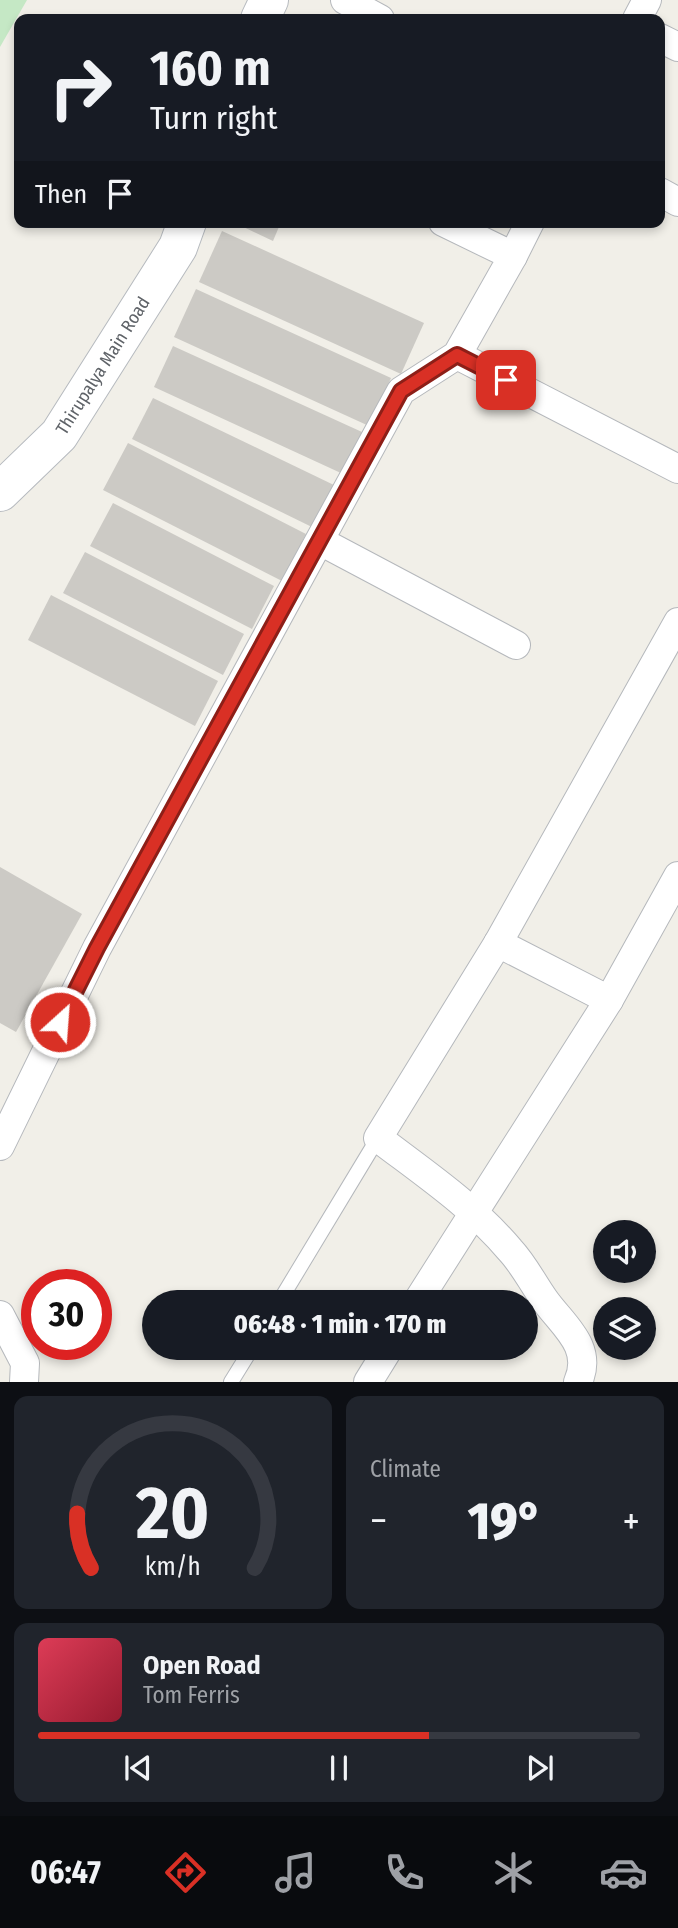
<!DOCTYPE html>
<meta charset="utf-8">
<style>
body{margin:0;font-family:"Fira Sans Condensed",sans-serif;background:#20242c;color:#f1f3f6;height:100vh;display:flex;flex-direction:column;font-size:26px;white-space:nowrap}
*{box-sizing:border-box;margin:0}
p{font-size:23px;color:#9ea1a6}
.icon{flex:none;width:38px;height:38px;fill:none;stroke:currentColor;stroke-width:2;stroke-linecap:round;stroke-linejoin:round}
.map{position:relative;height:1382px;overflow:hidden}
.drawer{display:flex;flex-direction:column;gap:14px;padding:14px;background:#0d0f14;flex:1}
.drawer>*{flex:none}
.banner{position:absolute;left:14px;top:14px;width:651px;height:214px;border-radius:14px;box-shadow:0 4px 10px #0003;background:#171b24;color:#f1f3f6;overflow:hidden}
.tools{position:absolute;left:593px;top:1220px;display:grid;gap:14px}
.tools a{display:grid;place-items:center;width:63px;height:63px;border-radius:50%;background:#171b24;box-shadow:0 4px 10px #0003;font-size:35px}
.speed{position:absolute;left:21px;top:1269px;display:flex;gap:14px;font-size:35px;font-weight:700;text-align:center}
.speed>*{display:grid;place-content:center;width:91px;height:91px;border-radius:50%;background:#171b24;box-shadow:0 4px 10px #0003;line-height:1}
.speed .limit{border:10px solid #d22;background:#fff;color:#111}
.pin{position:absolute;display:grid;place-items:center;width:60px;height:60px;color:#fff;margin:-30px;border-radius:14px;box-shadow:0 4px 10px #0006}
.me{position:absolute;width:77px;margin:-38px;rotate:26deg;stroke-linejoin:round;filter:drop-shadow(0 0 5px #0008)}
.turn{display:flex;align-items:center;gap:24px;height:147px;padding:0 21px;font-size:32px}
.turn .icon{width:91px;height:91px;stroke-width:2.5}
.turn b{display:block;font-size:49px;line-height:60px}
.then{display:flex;align-items:center;height:66px;padding:0 21px;background:#0003;gap:14px;font-size:26px}
.big{font-size:52px;font-weight:800;line-height:1.1}
.drawer .tile{flex:1;display:flex;flex-direction:column;justify-content:center;gap:10px;min-width:0;padding:0 24px;border-radius:14px;background:#20242c}
.drawer .dial{align-items:center;gap:0}
.dial svg{height:182px;overflow:visible;fill:none;stroke:#363941;stroke-width:7;stroke-linecap:round;text-anchor:middle}
.dial text{fill:#f1f3f6;stroke:none}
.song{display:flex;align-items:center;gap:21px}
.cover{width:84px;height:84px;border-radius:10px;background:linear-gradient(135deg,hsl(350 70% 55%),hsl(350 70% 35%))}
.played{height:7px;border-radius:4px;background:linear-gradient(90deg,#d93025 65%,#363941 65%)}
.keys{display:flex;justify-content:space-around;direction:ltr}
.heat{display:flex;justify-content:space-between;align-items:center;font-size:38px;direction:ltr}
.drawer .tiles{flex:1;display:grid;gap:14px;grid-template-columns:1fr 1fr}
.tile:last-child{grid-column:span 2}
.trip{position:absolute;left:142px;top:1290px;width:396px;height:70px;border-radius:35px;background:#171b24;box-shadow:0 4px 10px #0003;font-weight:800;line-height:70px;text-align:center}
.dock{display:flex;height:112px;justify-content:space-around;align-items:center;background:#090b0e;color:#9ea1a6}
.dock .icon{width:49px;height:49px}
.dock .selected{color:#d93025}
.dock b{font-size:32px;color:#f1f3f6}
.map>svg:first-child{display:block}
.green{fill:#c5e8c5}
.building{fill:#cccac5}
.lines{fill:none;stroke-linecap:round;stroke-linejoin:round}
.lane-casing{stroke:#b5b8bc;stroke-width:16}
.street-casing{stroke:#b5b8bc;stroke-width:30}
.secondary-casing{stroke:#b6babf;stroke-width:40}
.lane{stroke:#fff;stroke-width:14}
.street{stroke:#fff;stroke-width:28}
.secondary{stroke:#fff;stroke-width:38}
.route-casing{stroke:#8d1f18;stroke-width:18}
.route{stroke:#d93025;stroke-width:12}
.labels{text-anchor:middle;dominant-baseline:central;stroke-width:7;stroke-linejoin:round;paint-order:stroke}
.street-label{font-size:18px;fill:#5f6368;stroke:#fff}
</style>
<div class="map">
<svg width="678" height="1382" viewBox="0 0 678 1382">
<rect width="100%" height="100%" fill="#f1efe8"/>
<!-- green -->
<path class="green" d="M0,0H27L0,47Z"/>
<!-- building -->
<g class="building">
<path d="M233,222H281L273,241Z"/>
<path d="M222,231L424,323L401,374L199,282Z"/>
<path d="M196,289L391,378L369,426L174,337Z"/>
<path d="M173,346L362,432L343,474L154,387Z"/>
<path d="M153,398L336,486L316,529L132,439Z"/>
<path d="M128,443L306,534L282,581L103,490Z"/>
<path d="M113,503L274,586L252,629L90,546Z"/>
<path d="M85,552L244,634L223,675L63,593Z"/>
<path d="M51,595L218,681L195,726L28,640Z"/>
<path d="M0,867L82,914L16,1032L0,1023Z"/>
</g>
<g class="lines">
<defs>
<g id="lane">
<path d="M279,1302L378,1138"/>
<path d="M231,1382L252,1348"/>
</g>
<g id="street">
<path d="M345,0L380,19"/>
<path d="M637,19L647,0"/>
<path d="M660,38L678,47"/>
<path d="M660,192L678,202"/>
<path d="M513,256L530,222"/>
<path d="M457,355L678,469"/>
<path d="M320,541L516,645"/>
<path d="M498,943L609,1000"/>
<path d="M0,1146L97,948L401,391L457,355L513,256L443,222"/>
<path d="M417,1302L609,1000L678,876"/>
<path d="M0,1315L25,1363L24,1382"/>
<path d="M368,1382L389,1348"/>
<path d="M578,1382C594,1346 562,1325 544,1299C532,1282 524,1265 510,1250C473,1206 424,1173 378,1138L498,943L678,622"/>
</g>
<g id="secondary">
<path d="M260,19L269,0"/>
<path id="s1" d="M0,492L59,435L178,247L187,222"/>
</g>
</defs>
<!-- lane casing -->
<use href="#lane" class="lane-casing"/>
<!-- street casing -->
<use href="#street" class="street-casing"/>
<!-- secondary casing -->
<use href="#secondary" class="secondary-casing"/>
<!-- lane -->
<use href="#lane" class="lane"/>
<!-- street -->
<use href="#street" class="street"/>
<!-- secondary -->
<use href="#secondary" class="secondary"/>
</g>
<g class="lines">
<defs>
<path id="route" d="M60,1022L97,948L401,391L457,355L506,380"/>
</defs>
<!-- route casing -->
<use href="#route" class="route-casing"/>
<!-- route -->
<use href="#route" class="route"/>
</g>
<g class="labels">
<!-- street labels -->
<g class="street-label">
<text stroke="none"><textPath href="#s1" startOffset="164">Thirupalya Main Road</textPath></text>
</g>
</g>
</svg>
<div class="tools">
<a><svg class="icon" aria-label="sound" viewBox="0 0 24 24"><path d="M4 9h4l5-4v14l-5-4H4zM17 9q2 3 0 6"/></svg></a>
<a><svg class="icon" aria-label="layers" viewBox="0 0 24 24"><path d="M12 4l9 5-9 5-9-5zM3 14l9 5 9-5"/></svg></a>
</div>
<div class="speed"><div class="limit">30</div></div>
<div class="pin" style="left:506px;top:380px;background:#d93025"><svg class="icon" aria-label="arrive" viewBox="0 0 24 24"><path d="M6 21V4h12l-3 4 3 4H6"/></svg></div>
<svg class="me" style="left:60px;top:1022px" viewBox="-20 -20 40 40"><circle r="17" fill="#d93025" stroke="#fff" stroke-width="3"/><path d="M0-11L8 9 0 5-8 9z" fill="#fff"/></svg>
<div class="trip">06:48 · 1 min · 170 m</div>
<div class="banner">
<div class="turn"><svg class="icon" aria-label="right" viewBox="0 0 24 24"><path d="M7 20v-9h11M14 6l5 5-5 5"/></svg><div><b>160 m</b>Turn right</div></div>
<div class="then">Then<svg class="icon" aria-label="arrive" viewBox="0 0 24 24"><path d="M6 21V4h12l-3 4 3 4H6"/></svg></div>
</div>
</div>
<section class="drawer">
<div class="tiles">
<div class="tile dial"><svg viewBox="0 0 100 80">
<path d="M14 69A42 42 0 1 1 86 69"/>
<path d="M14 69A42 42 0 0 1 8 45" stroke="#d93025"/>
<text x="50" y="56" font-size="32" font-weight="700">20</text>
<text x="50" y="72" font-size="11">km/h</text>
</svg></div>
<div class="tile"><p>Climate</p>
<div class="heat"><a>−</a><b class="big">19°</b><a>+</a></div>
</div>
<div class="tile">
<div class="song"><i class="cover"></i><div><b>Open Road</b><p>Tom Ferris</p></div></div>
<div class="played"></div>
<div class="keys"><svg class="icon" aria-label="previous" viewBox="0 0 24 24"><path d="M18 5L8 12l10 7zM5 5v14"/></svg><svg class="icon" aria-label="pause" viewBox="0 0 24 24"><path d="M8 5v14M16 5v14"/></svg><svg class="icon" aria-label="next" viewBox="0 0 24 24"><path d="M6 5l10 7-10 7zM19 5v14"/></svg></div>
</div>
</div>
</section>
<nav class="dock">
<b>06:47</b>
<svg class="icon selected" aria-label="directions" viewBox="0 0 24 24"><path d="M12 3l9 9-9 9-9-9zM9 14v-3h6M13 9l2 2-2 2"/></svg>
<svg class="icon" aria-label="music" viewBox="0 0 24 24"><path d="M9 18V5l10-2v13"/><circle cx="6" cy="18" r="3"/><circle cx="16" cy="16" r="3"/></svg>
<svg class="icon" aria-label="phone" viewBox="0 0 24 24"><path d="M5 4h4l2 5-3 2q2 4 5 5l2-3 5 2v4C11 20 4 13 5 4z"/></svg>
<svg class="icon" aria-label="climate" viewBox="0 0 24 24"><path d="M12 3v18M4 7l16 10M4 17L20 7"/></svg>
<svg class="icon" aria-label="car" viewBox="0 0 24 24"><path d="M5 17H2v-5l4-1 3-4h7l3 4 3 1v5h-3M9 17h6M6 11h13"/><circle cx="7" cy="17" r="2"/><circle cx="17" cy="17" r="2"/></svg>
</nav>
